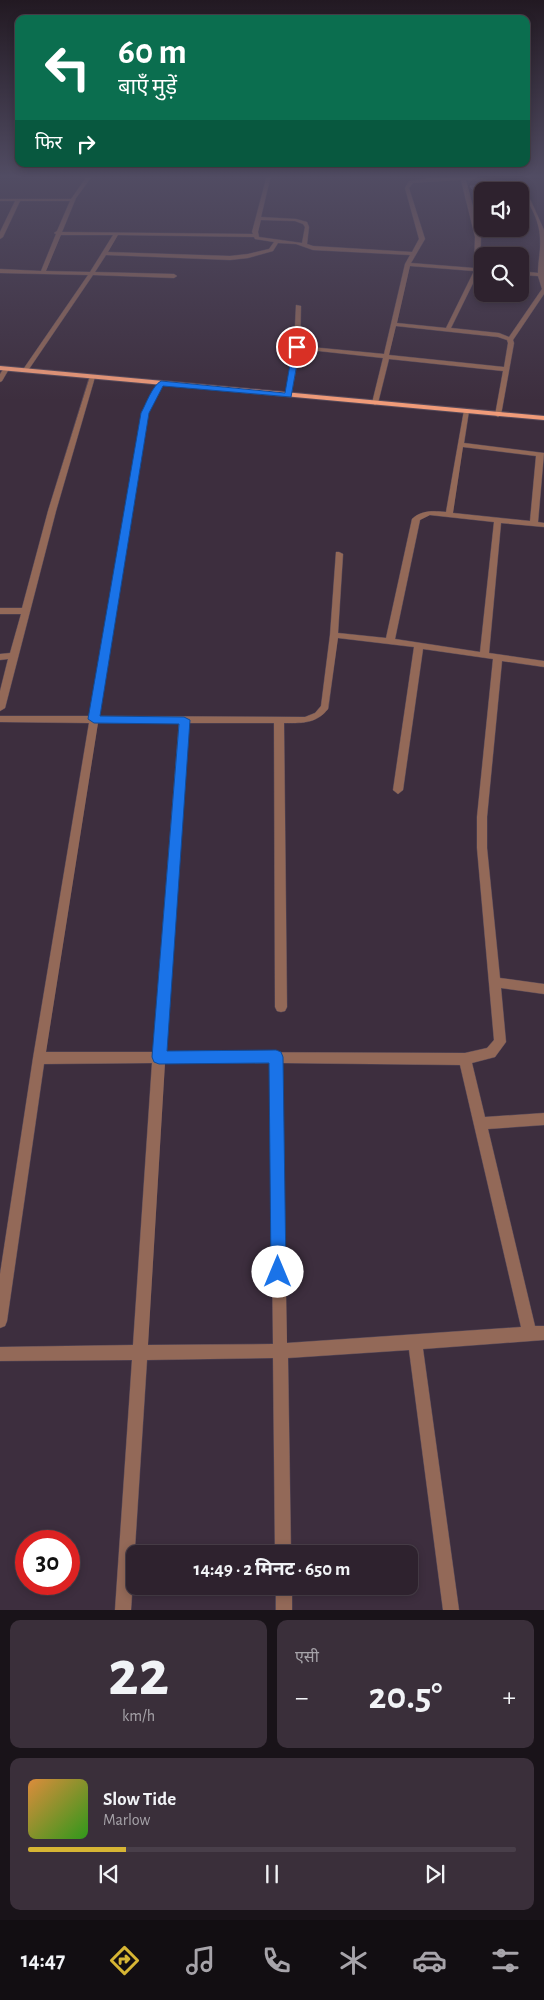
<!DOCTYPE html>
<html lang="hi">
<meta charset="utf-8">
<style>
body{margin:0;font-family:"Alegreya Sans","Noto Sans Devanagari",sans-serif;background:#3a2f3a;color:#f1f3f6;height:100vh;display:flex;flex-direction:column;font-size:19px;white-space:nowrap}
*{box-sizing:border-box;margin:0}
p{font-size:16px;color:#a7a4aa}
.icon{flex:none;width:28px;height:28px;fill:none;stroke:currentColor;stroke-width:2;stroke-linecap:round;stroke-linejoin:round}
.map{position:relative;height:1610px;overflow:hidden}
.sheet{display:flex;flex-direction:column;gap:10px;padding:10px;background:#191319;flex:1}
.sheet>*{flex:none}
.guide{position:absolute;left:15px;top:15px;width:515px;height:152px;border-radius:10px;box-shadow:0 2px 8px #0003,0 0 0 1px #493f4a;background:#0b6e4f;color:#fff;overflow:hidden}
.buttons{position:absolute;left:474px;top:182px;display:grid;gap:10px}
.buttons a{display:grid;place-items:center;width:55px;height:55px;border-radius:10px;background:#2e222e;box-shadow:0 2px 8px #0003,0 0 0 1px #493f4a;font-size:25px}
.speed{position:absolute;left:15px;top:1530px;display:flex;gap:10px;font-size:25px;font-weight:700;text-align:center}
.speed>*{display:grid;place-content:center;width:65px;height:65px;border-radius:50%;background:#2e222e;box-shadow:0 2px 8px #0003,0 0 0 1px #493f4a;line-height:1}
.speed .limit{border:8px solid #d22;background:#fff;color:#111}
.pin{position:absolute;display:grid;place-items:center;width:42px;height:42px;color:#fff;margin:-21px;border:2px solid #fff;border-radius:50%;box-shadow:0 1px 5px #0007}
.me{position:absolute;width:55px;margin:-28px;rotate:0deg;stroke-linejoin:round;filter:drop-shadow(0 0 4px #0008)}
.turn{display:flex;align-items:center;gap:18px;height:105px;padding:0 20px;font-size:22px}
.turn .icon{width:65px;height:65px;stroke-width:2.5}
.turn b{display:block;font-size:35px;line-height:42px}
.then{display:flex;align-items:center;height:48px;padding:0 20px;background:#0003;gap:10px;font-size:19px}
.big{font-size:38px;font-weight:700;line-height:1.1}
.sheet .card{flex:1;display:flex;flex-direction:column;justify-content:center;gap:8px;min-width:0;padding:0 18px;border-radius:10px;background:#3a2f3a}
.sheet .dial{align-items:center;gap:0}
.dial b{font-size:65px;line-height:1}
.song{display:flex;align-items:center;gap:15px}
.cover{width:60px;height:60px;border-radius:8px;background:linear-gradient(135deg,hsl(30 70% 55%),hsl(110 70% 35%))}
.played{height:5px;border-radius:2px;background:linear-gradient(90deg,#d6b534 20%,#493f4a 20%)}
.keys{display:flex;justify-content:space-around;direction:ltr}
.heat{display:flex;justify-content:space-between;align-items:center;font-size:28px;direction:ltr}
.sheet .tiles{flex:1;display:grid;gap:10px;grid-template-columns:1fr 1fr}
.card:last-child{grid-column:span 2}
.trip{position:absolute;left:126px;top:1545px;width:292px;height:50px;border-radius:10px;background:#2e222e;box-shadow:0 2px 8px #0003,0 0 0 1px #493f4a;font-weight:700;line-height:50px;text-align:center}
.dock{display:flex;height:80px;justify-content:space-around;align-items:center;background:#120e12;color:#a7a4aa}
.dock .icon{width:35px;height:35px}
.dock .selected{color:#d6b534}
.dock b{font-size:22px;color:#f1f3f6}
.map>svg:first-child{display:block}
.building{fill:#6d4a6f;stroke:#968497}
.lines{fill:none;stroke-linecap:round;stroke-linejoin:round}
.street-casing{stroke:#584a59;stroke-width:1}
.primary-casing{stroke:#584a59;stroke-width:2}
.street{fill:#936958;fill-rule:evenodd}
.primary{fill:#f09b79;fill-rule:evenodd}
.route{fill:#1a73e8;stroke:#114b97}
</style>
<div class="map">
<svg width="544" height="1610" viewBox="0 0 544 1610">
<rect width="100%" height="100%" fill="#3d2e3e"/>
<!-- building -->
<g class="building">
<path d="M470,186H492L493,189H472Z"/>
<path d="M494,187H515L517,190H495Z"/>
</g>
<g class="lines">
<defs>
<g id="street">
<path d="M88,175H93L76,198L62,232L253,234L252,232L266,179L269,175H274L270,179L261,217L296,219L307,222L309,227L307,244L313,246L412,252L419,239L405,188L409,181L432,178L460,177V175H464L465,177L497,179L519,184L531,201L544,230V294L513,340L514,343L501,415L498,417L495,415L503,371L389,359L378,403L375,405L372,403L383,358L300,349L291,395L286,396L294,347L296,305L301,306L300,346L384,354L405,264L410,255L313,250L296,244L278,243L273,251L248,258L230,260L106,255L95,272L174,274L177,276L174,278L93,275L27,372H23L22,371L88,275L0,273V269L41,271L56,234L54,233L57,231L70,201H20L3,237L0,239V232L15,201H0V199H71ZM461,180L475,237L474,268L411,263L425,239L409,188L413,183ZM466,180L497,182L515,186C528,198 540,221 540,238C541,250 538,261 538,273L520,271V275L538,276L542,289L509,337L499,333L451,328L479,271H482V269L480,268L481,237ZM261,220L295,221L303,224L305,227L302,243L259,237L258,232ZM61,235H113L90,272L46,271ZM118,235L254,237L255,239L274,242L269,249L248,254L230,256L108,252ZM410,266L474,271L446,328L397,323ZM396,326L498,337L507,340L508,343L504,367L389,355Z"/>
<path d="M349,175H386V176L384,177Z"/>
<path d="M4,368L9,369L2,381L0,382V374Z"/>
<path d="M90,376L95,377L56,511L5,708L0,711V691L8,659L0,660V654L10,653L21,614H0V608H22L48,511Z"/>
<path d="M161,381L164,383L148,413L99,716L305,717L315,713L321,706L330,635L336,552H339L343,554L338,633L386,638L412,519C422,510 433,511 446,512L464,410L469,411L464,443L544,453L538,522L544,523V527L501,523L489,653L544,661V667L502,661L487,817V848L500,978L544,984V994L501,988L506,1042L495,1057L472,1063L485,1117L544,1113V1125L488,1129L535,1326H544V1340L423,1349L459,1610H443L409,1350L288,1358L291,1554H275L273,1358L147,1360L131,1610H115L132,1360L0,1361V1347L133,1345L152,1063L44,1064L7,1321L5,1326L0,1328V1274L33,1058L89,723L0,722V716H90L142,413L158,383ZM463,447L536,456L530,521L453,513ZM430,515L494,522L480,652L395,639L420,520ZM338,638L414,647L393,790L398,794L403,790L423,649L493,659L477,817V848L494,1040L487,1048L465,1053L165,1052L189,723H274L275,1007L277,1011L281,1012L285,1011L287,1007L284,723C302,723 316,724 328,709ZM98,723H179L153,1052H46ZM165,1063H270L273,1344L148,1345ZM282,1063L460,1065L521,1327L287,1343Z"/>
<rect x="276" y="1586" width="16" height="24"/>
</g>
<path id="primary" d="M0,366L544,416V420L0,370Z"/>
</defs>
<!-- street casing -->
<use href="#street" class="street-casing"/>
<!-- primary casing -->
<use href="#primary" class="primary-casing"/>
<!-- street -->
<use href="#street" class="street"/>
<!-- primary -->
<use href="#primary" class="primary"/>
</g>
<!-- sky -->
<linearGradient id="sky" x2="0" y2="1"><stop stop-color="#221922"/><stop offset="0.44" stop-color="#514c63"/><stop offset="1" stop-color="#514c63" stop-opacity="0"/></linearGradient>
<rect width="544" height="401" fill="url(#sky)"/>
<!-- route -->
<path class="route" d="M297,345L300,347L291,397L163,386L149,413L100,716L184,717L190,720L167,1051L276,1050L281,1052L283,1057L286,1272L284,1278L278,1280L273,1278L271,1272L269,1063L159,1064L154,1062L152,1057L179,724L94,723L88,719L141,413C146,404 152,386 161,381L285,393L293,347Z"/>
</svg>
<div class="buttons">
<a><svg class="icon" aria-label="sound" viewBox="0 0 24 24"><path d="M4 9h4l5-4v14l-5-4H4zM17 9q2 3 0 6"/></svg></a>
<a><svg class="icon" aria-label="search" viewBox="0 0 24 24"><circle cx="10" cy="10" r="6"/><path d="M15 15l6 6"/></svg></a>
</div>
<div class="speed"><div class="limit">30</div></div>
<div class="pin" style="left:297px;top:347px;background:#d93025"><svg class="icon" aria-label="arrive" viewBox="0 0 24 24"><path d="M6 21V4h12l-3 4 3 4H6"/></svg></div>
<svg class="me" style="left:278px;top:1272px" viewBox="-20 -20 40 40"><circle r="19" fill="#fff"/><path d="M0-13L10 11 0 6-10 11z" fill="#1a73e8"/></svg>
<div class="trip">14:49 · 2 मिनट · 650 m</div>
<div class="guide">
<div class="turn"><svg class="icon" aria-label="left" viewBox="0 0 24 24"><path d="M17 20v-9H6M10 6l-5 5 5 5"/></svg><div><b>60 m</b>बाएँ मुड़ें</div></div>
<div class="then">फिर<svg class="icon" aria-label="right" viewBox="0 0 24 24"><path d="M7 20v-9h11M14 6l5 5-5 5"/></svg></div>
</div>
</div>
<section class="sheet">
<div class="tiles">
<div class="card dial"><b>22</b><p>km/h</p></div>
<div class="card"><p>एसी</p>
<div class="heat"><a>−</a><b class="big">20.5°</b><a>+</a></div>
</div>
<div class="card">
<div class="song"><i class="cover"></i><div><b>Slow Tide</b><p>Marlow</p></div></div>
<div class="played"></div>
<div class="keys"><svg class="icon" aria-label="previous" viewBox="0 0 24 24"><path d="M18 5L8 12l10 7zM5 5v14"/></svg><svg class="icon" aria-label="pause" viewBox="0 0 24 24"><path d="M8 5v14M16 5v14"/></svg><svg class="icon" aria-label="next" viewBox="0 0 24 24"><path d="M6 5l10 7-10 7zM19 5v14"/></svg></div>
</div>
</div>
</section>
<nav class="dock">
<b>14:47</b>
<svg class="icon selected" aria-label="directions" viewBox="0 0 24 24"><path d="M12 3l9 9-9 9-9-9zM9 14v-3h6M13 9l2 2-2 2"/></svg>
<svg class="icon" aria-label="music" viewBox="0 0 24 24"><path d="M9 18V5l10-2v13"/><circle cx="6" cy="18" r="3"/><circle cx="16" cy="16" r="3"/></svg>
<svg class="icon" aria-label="phone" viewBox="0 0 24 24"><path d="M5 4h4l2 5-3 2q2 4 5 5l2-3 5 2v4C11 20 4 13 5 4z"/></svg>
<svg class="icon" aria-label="climate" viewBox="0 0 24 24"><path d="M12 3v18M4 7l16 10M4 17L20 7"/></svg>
<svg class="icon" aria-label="car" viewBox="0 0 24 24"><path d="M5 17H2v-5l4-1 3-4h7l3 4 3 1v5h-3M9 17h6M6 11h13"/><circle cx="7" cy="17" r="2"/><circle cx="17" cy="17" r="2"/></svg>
<svg class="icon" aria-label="filters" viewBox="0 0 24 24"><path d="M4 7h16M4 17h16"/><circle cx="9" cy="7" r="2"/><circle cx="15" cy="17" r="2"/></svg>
</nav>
